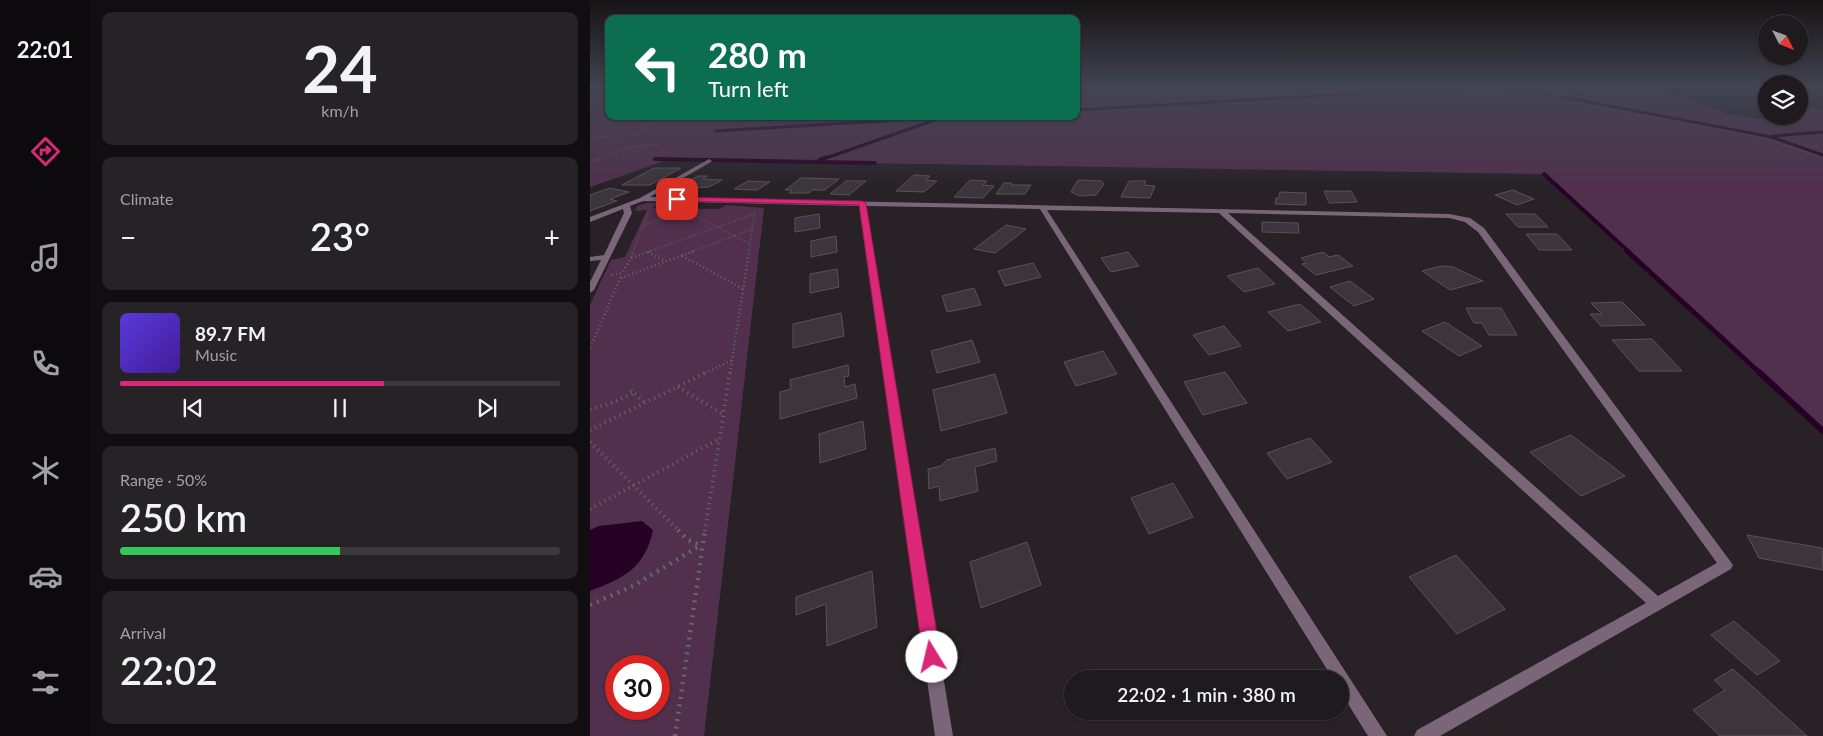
<!DOCTYPE html>
<meta charset="utf-8">
<style>
body{margin:0;font-family:Lato,sans-serif;background:#262326;color:#f1f3f6;height:100vh;display:flex;flex-direction:column;font-size:19px;white-space:nowrap}
*{box-sizing:border-box;margin:0}
p{font-size:16px;color:#a1a1a4}
.icon{flex:none;width:28px;height:28px;fill:none;stroke:currentColor;stroke-width:2;stroke-linecap:round;stroke-linejoin:round}
.map{position:relative;flex:1;overflow:hidden}
.details{display:flex;flex-direction:column;gap:12px;padding:12px;background:#100e10;width:500px}
.details>*{flex:none}
.hud{position:absolute;left:15px;top:15px;width:475px;height:105px;border-radius:10px;box-shadow:0 1px 4px #0004,0 0 0 1px #3c383b;background:#0b6e4f;color:#fff;overflow:hidden}
.needle{width:32px;rotate:132deg}
.tools{position:absolute;left:1168px;top:15px;display:grid;gap:10px}
.tools a{display:grid;place-items:center;width:50px;height:50px;border-radius:50%;background:#1e1a1d;box-shadow:0 1px 4px #0004,0 0 0 1px #3c383b;font-size:25px}
.speed{position:absolute;left:15px;top:655px;display:flex;gap:10px;font-size:25px;font-weight:700;text-align:center}
.speed>*{display:grid;place-content:center;width:65px;height:65px;border-radius:50%;background:#1e1a1d;box-shadow:0 1px 4px #0004,0 0 0 1px #3c383b;line-height:1}
.speed .limit{border:8px solid #d22;background:#fff;color:#111}
.pin{position:absolute;display:grid;place-items:center;width:42px;height:42px;color:#fff;margin:-21px;border-radius:10px;box-shadow:0 2px 8px #0006}
.me{position:absolute;width:55px;margin:-28px;rotate:351deg;stroke-linejoin:round;filter:drop-shadow(0 0 4px #0008)}
.turn{display:flex;align-items:center;gap:18px;height:105px;padding:0 20px;font-size:22px}
.turn .icon{width:65px;height:65px;stroke-width:2.5}
.turn b{display:block;font-size:35px;line-height:42px}
.big{font-size:38px;font-weight:600;line-height:1.1}
.details .card{flex:1;display:flex;flex-direction:column;justify-content:center;gap:8px;min-width:0;padding:0 18px;border-radius:10px;background:#262326}
.details .dial{align-items:center;gap:0}
.dial b{font-size:65px;line-height:1}
.song{display:flex;align-items:center;gap:15px}
.cover{width:60px;height:60px;border-radius:8px;background:linear-gradient(135deg,hsl(250 70% 55%),hsl(260 70% 35%))}
.played{height:5px;border-radius:2px;background:linear-gradient(90deg,#db2777 60%,#3c383b 60%)}
.keys{display:flex;justify-content:space-around;direction:ltr}
.heat{display:flex;justify-content:space-between;align-items:center;font-size:28px;direction:ltr}
.charge{height:8px;border-radius:4px;background:linear-gradient(90deg,#34c759 50%,#3c383b 0)}
.trip{position:absolute;left:474px;top:670px;width:285px;height:50px;border-radius:25px;background:#1e1a1d;box-shadow:0 1px 4px #0004,0 0 0 1px #3c383b;font-weight:600;line-height:50px;text-align:center}
main{display:flex;flex:1;min-height:0}
.tab-bar{display:flex;flex-direction:column;width:90px;justify-content:space-around;align-items:center;background:#0c0a0c;color:#a1a1a4}
.tab-bar .icon{width:35px;height:35px}
.tab-bar .current{color:#db2777}
.tab-bar b{font-size:22px;color:#f1f3f6}
.map>svg:first-child{display:block}
.green{fill:#51304d;fill-rule:evenodd}
.water{fill:#270025}
.lines{fill:none;stroke-linecap:round;stroke-linejoin:round}
.stream-far3{stroke:#270025;stroke-width:3}
.stream-far2{stroke:#270025;stroke-width:4}
.stream-far1{stroke:#270025;stroke-width:5}
.stream{stroke:#270025;stroke-width:6}
.building{fill:#3c353b;stroke:#595258}
.path-far3{stroke:#6a656a;stroke-width:2;stroke-dasharray:0.5 2;stroke-linecap:butt}
.path-far2{stroke:#6a656a;stroke-width:2.5;stroke-dasharray:1 3;stroke-linecap:butt}
.path-far1{stroke:#6a656a;stroke-width:4;stroke-dasharray:1 4.5;stroke-linecap:butt}
.path{stroke:#6a656a;stroke-width:4.5;stroke-dasharray:2 5.5;stroke-linecap:butt}
.minor{fill:#7b6679;fill-rule:evenodd}
.route{fill:#db2777;stroke:#8e194d}
</style>
<main>
<nav class="tab-bar">
<b>22:01</b>
<svg class="icon current" aria-label="directions" viewBox="0 0 24 24"><path d="M12 3l9 9-9 9-9-9zM9 14v-3h6M13 9l2 2-2 2"/></svg>
<svg class="icon" aria-label="music" viewBox="0 0 24 24"><path d="M9 18V5l10-2v13"/><circle cx="6" cy="18" r="3"/><circle cx="16" cy="16" r="3"/></svg>
<svg class="icon" aria-label="phone" viewBox="0 0 24 24"><path d="M5 4h4l2 5-3 2q2 4 5 5l2-3 5 2v4C11 20 4 13 5 4z"/></svg>
<svg class="icon" aria-label="climate" viewBox="0 0 24 24"><path d="M12 3v18M4 7l16 10M4 17L20 7"/></svg>
<svg class="icon" aria-label="car" viewBox="0 0 24 24"><path d="M5 17H2v-5l4-1 3-4h7l3 4 3 1v5h-3M9 17h6M6 11h13"/><circle cx="7" cy="17" r="2"/><circle cx="17" cy="17" r="2"/></svg>
<svg class="icon" aria-label="filters" viewBox="0 0 24 24"><path d="M4 7h16M4 17h16"/><circle cx="9" cy="7" r="2"/><circle cx="15" cy="17" r="2"/></svg>
</nav>
<section class="details">
<div class="card dial"><b>24</b><p>km/h</p></div>
<div class="card"><p>Climate</p>
<div class="heat"><a>−</a><b class="big">23°</b><a>+</a></div>
</div>
<div class="card">
<div class="song"><i class="cover"></i><div><b>89.7 FM</b><p>Music</p></div></div>
<div class="played"></div>
<div class="keys"><svg class="icon" aria-label="previous" viewBox="0 0 24 24"><path d="M18 5L8 12l10 7zM5 5v14"/></svg><svg class="icon" aria-label="pause" viewBox="0 0 24 24"><path d="M8 5v14M16 5v14"/></svg><svg class="icon" aria-label="next" viewBox="0 0 24 24"><path d="M6 5l10 7-10 7zM19 5v14"/></svg></div>
</div>
<div class="card"><p>Range · 50%</p><b class="big">250 km</b><div class="charge"></div></div>
<div class="card"><p>Arrival</p><b class="big">22:02</b></div>
</section>
<div class="map">
<svg width="1233" height="736" viewBox="0 0 1233 736">
<rect width="100%" height="100%" fill="#282227"/>
<!-- green -->
<g class="green">
<path d="M0,86H19V116H486V86H1062L1139,114L1181,121L1209,116V112L1215,107L1233,110V434L1062,277L953,174L77,160L0,187Z"/>
<path d="M1101,86H1176V96L1114,90Z"/>
<path d="M57,203H69L63,208L129,209L136,205L174,208L114,736H0V305L21,260L35,257L57,210L45,211L47,206ZM26,666H69V709H26Z"/>
</g>
<!-- water -->
<path class="water" d="M52,521L63,530C55,568 34,578 0,591V530L9,526Z"/>
<g class="lines">
<!-- stream-far3 -->
<g class="stream-far3">
<path d="M903,86L960,95"/>
<path d="M0,92L16,86"/>
<path d="M973,97L1181,137L1233,155"/>
<path d="M980,99L1000,86"/>
<path d="M486,110L897,86"/>
<path d="M126,131L376,116"/>
<path d="M1183,136L1233,132"/>
<path d="M233,159L345,120"/>
</g>
<!-- stream-far2 -->
<g class="stream-far2">
<path d="M65,159L285,163"/>
<path d="M229,160L237,157"/>
<path d="M954,174L1039,252"/>
</g>
<!-- stream-far1 -->
<path class="stream-far1" d="M1037,251L1170,373"/>
<!-- stream -->
<path class="stream" d="M1169,372L1233,431"/>
</g>
<!-- building -->
<g class="building">
<path d="M64,168H91L60,185H32Z"/>
<path d="M324,175L340,176L336,180L347,181L334,192L306,191Z"/>
<path d="M108,176H117L113,179L132,180L119,187L100,188L102,187L95,186L102,182H97Z"/>
<path d="M211,178L249,179L235,190H222L219,193H199L202,190H195Z"/>
<path d="M380,180L397,181L393,185L404,186L393,198L364,197Z"/>
<path d="M488,180L511,181L514,184L506,195L490,196L481,192Z"/>
<path d="M158,181L180,182L167,190L144,189Z"/>
<path d="M256,181H276L259,195L240,194Z"/>
<path d="M539,181H556L554,185L565,186L560,198L531,197Z"/>
<path d="M414,183H422L421,185H441L435,194H406Z"/>
<path d="M20,188L39,192L20,199L27,201L0,211V195Z"/>
<path d="M923,190L944,199L927,205L905,195Z"/>
<path d="M734,191H761L767,202L739,203Z"/>
<path d="M690,192L716,193V205L685,204L686,198H689Z"/>
<path d="M229,214L230,228L205,232V218Z"/>
<path d="M916,214H945L958,227H928Z"/>
<path d="M672,222L708,223L709,233L672,232Z"/>
<path d="M416,225L436,229L405,253L384,249Z"/>
<path d="M936,234H967L982,250H949Z"/>
<path d="M246,236L247,252L221,257V241Z"/>
<path d="M538,252L549,266L521,272L511,258Z"/>
<path d="M733,252L739,257L748,255L763,266L726,275L712,264L717,263L711,258Z"/>
<path d="M443,263L451,277L415,286L408,271Z"/>
<path d="M851,266L863,267L893,281L860,290L832,271Z"/>
<path d="M668,268L685,284L654,292L637,276Z"/>
<path d="M247,269L249,287L220,293V274Z"/>
<path d="M760,281L784,299L764,306L740,287Z"/>
<path d="M384,288L391,305L357,312L352,296Z"/>
<path d="M1032,302L1055,325L1011,326L1000,314H1012L1001,303Z"/>
<path d="M710,304L731,322L698,331L678,312Z"/>
<path d="M876,308H911L927,335H899L892,323H884Z"/>
<path d="M251,313L254,336L203,348V324Z"/>
<path d="M855,322L892,346L869,356L832,331Z"/>
<path d="M634,326L651,346L619,355L603,335Z"/>
<path d="M1062,339L1092,371H1049L1022,340Z"/>
<path d="M382,340L390,362L347,373L341,351Z"/>
<path d="M513,351L527,374L486,386L474,362Z"/>
<path d="M258,365L259,376L254,377L255,387L265,384L267,398L190,419V392L201,389L200,380Z"/>
<path d="M635,372L657,403L613,415L594,382Z"/>
<path d="M405,374L417,413L351,431L343,390Z"/>
<path d="M273,421L276,449L230,463L229,434Z"/>
<path d="M981,435L1035,476L991,496L940,452Z"/>
<path d="M720,438L742,462L697,479L677,453Z"/>
<path d="M405,448L407,461L385,467L388,491L350,501L349,486L339,489L338,469L351,466L357,460Z"/>
<path d="M583,483L603,517L559,534L541,498Z"/>
<path d="M1157,535L1232,548L1233,570L1169,558Z"/>
<path d="M437,542L451,585L391,608L380,562Z"/>
<path d="M866,555L915,609L867,634L819,577Z"/>
<path d="M282,571L287,627L237,646L236,604L206,615V597Z"/>
<path d="M1144,621L1190,661L1167,675L1121,635Z"/>
<path d="M1143,669L1217,736H1130L1103,710L1135,690L1124,680Z"/>
</g>
<g class="lines">
<!-- path-far3 -->
<g class="path-far3">
<path d="M892,86L1151,133L1182,140L1233,158"/>
<path d="M920,86L970,94"/>
<path d="M0,88L8,86"/>
<path d="M970,94L981,86"/>
<path d="M0,95L19,90"/>
<path d="M0,138L46,135L61,125L57,116"/>
<path d="M0,162L43,147L70,144"/>
<path d="M99,212L160,244"/>
<path d="M54,225L93,212"/>
<path d="M43,252L59,210"/>
<path d="M58,252L164,214"/>
<path d="M101,252L162,229"/>
<path d="M159,252L165,210"/>
</g>
<!-- path-far2 -->
<g class="path-far2">
<path d="M58,252L75,261"/>
<path d="M92,256L153,289"/>
<path d="M41,258L44,251"/>
<path d="M22,275L32,273L41,258L61,251"/>
<path d="M31,278L104,251"/>
<path d="M0,348L31,277"/>
<path d="M115,373L142,360"/>
<path d="M140,373L159,251"/>
</g>
<!-- path-far1 -->
<g class="path-far1">
<path d="M88,387L133,414"/>
<path d="M41,390L55,403"/>
<path d="M0,409L19,404L44,393"/>
<path d="M0,430L117,372"/>
<path d="M0,442L89,531"/>
<path d="M0,509L129,439"/>
<path d="M115,531L140,372"/>
</g>
<!-- path -->
<g class="path">
<path d="M88,530L98,540L111,545"/>
<path d="M0,605L43,586L111,545"/>
<path d="M85,736L115,530"/>
</g>
<!-- minor -->
<path class="minor" d="M119,159L122,161L121,162L60,197L859,214L880,218L894,228L1143,565L1141,569L850,736H824L827,730L1056,603L629,213L457,210L797,736H778L750,691V679H743L450,209L276,206L363,736H345L269,206L53,201L40,206L42,213L4,290L0,293V282L11,260L0,261V257L14,255L34,213L33,209L0,222V217L50,198ZM638,213L859,218L875,222L888,232L1127,563L1068,596Z"/>
</g>
<!-- sky -->
<linearGradient id="sky" x2="0" y2="1"><stop stop-color="#161315"/><stop offset="0.46" stop-color="#424452"/><stop offset="1" stop-color="#424452" stop-opacity="0"/></linearGradient>
<rect width="1233" height="189" fill="url(#sky)"/>
<!-- route -->
<path class="route" d="M85,197L272,201L276,203L351,657L348,663L342,665L336,663L333,657L269,205L87,201L84,199Z"/>
</svg>
<div class="tools">
<a><svg class="needle" viewBox="-14 -14 28 28"><path d="M0-13l5 13h-10z" fill="#e53935"/><path d="M0 13l5-13h-10z" fill="#a1a1a4"/></svg></a>
<a><svg class="icon" aria-label="layers" viewBox="0 0 24 24"><path d="M12 4l9 5-9 5-9-5zM3 14l9 5 9-5"/></svg></a>
</div>
<div class="speed"><div class="limit">30</div></div>
<div class="pin" style="left:87px;top:199px;background:#d93025"><svg class="icon" aria-label="arrive" viewBox="0 0 24 24"><path d="M6 21V4h12l-3 4 3 4H6"/></svg></div>
<svg class="me" style="left:342px;top:657px" viewBox="-20 -20 40 40"><circle r="19" fill="#fff"/><path d="M0-13L10 11 0 6-10 11z" fill="#db2777"/></svg>
<div class="trip">22:02 · 1 min · 380 m</div>
<div class="hud">
<div class="turn"><svg class="icon" aria-label="left" viewBox="0 0 24 24"><path d="M17 20v-9H6M10 6l-5 5 5 5"/></svg><div><b>280 m</b>Turn left</div></div>
</div>
</div>
</main>
